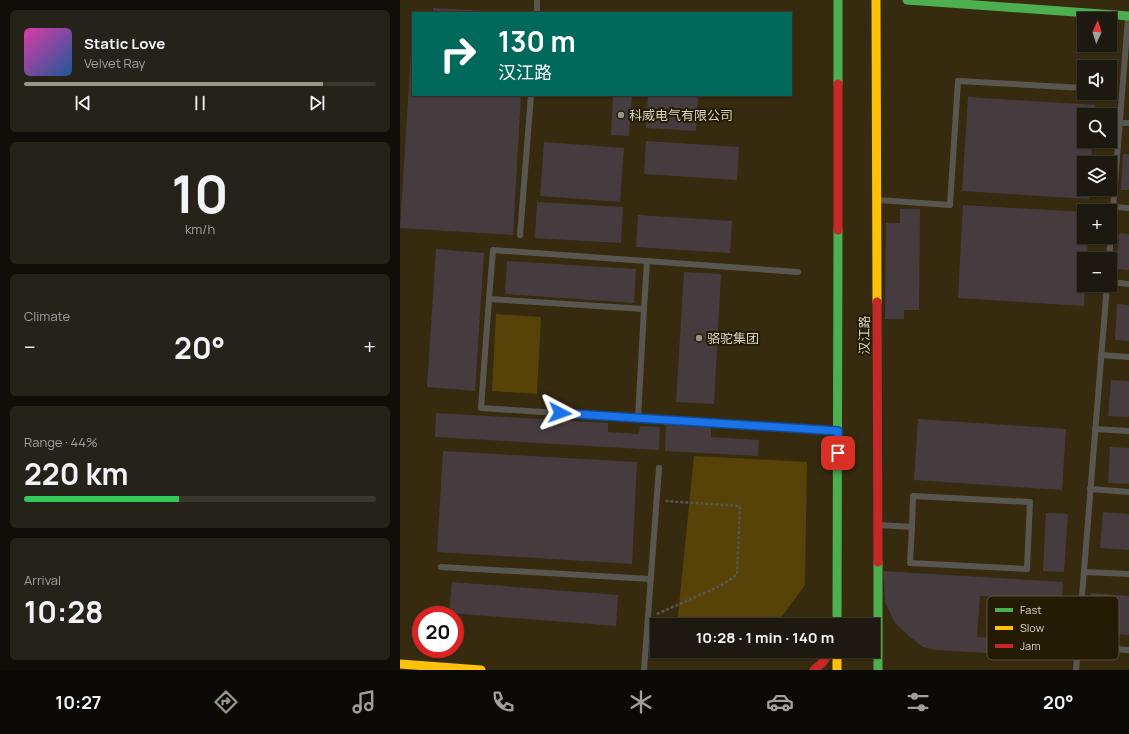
<!DOCTYPE html>
<meta charset="utf-8">
<style>
body{margin:0;font-family:Manrope,"Noto Sans SC",sans-serif;background:#252219;color:#f1f3f6;height:100vh;display:flex;flex-direction:column;font-size:15px;white-space:nowrap}
*{box-sizing:border-box;margin:0}
p{font-size:13px;color:#a0a09f}
.icon{flex:none;width:22px;height:22px;fill:none;stroke:currentColor;stroke-width:2;stroke-linecap:round;stroke-linejoin:round}
.map{position:relative;flex:1;overflow:hidden}
.side{display:flex;flex-direction:column;gap:10px;padding:10px;background:#100e09;width:400px}
.side>*{flex:none}
.banner{position:absolute;left:12px;top:12px;width:380px;height:84px;border-radius:0px;box-shadow:0 1px 3px #0004,0 0 0 1px #3b3830;background:#00695c;color:#fff;overflow:hidden}
.needle{width:26px;rotate:4deg}
.fabs{position:absolute;left:677px;top:12px;display:grid;gap:8px}
.fabs a{display:grid;place-items:center;width:40px;height:40px;border-radius:0px;background:#1d1910;box-shadow:0 1px 3px #0004,0 0 0 1px #3b3830;font-size:20px}
.speed{position:absolute;left:12px;top:606px;display:flex;gap:8px;font-size:20px;font-weight:700;text-align:center}
.speed>*{display:grid;place-content:center;width:52px;height:52px;border-radius:50%;background:#1d1910;box-shadow:0 1px 3px #0004,0 0 0 1px #3b3830;line-height:1}
.speed .limit{border:6px solid #d22;background:#fff;color:#111}
.pin{position:absolute;display:grid;place-items:center;width:34px;height:34px;color:#fff;margin:-17px;border-radius:8px;box-shadow:0 2px 6px #0006}
.me{position:absolute;width:44px;margin:-22px;rotate:94deg;stroke-linejoin:round;filter:drop-shadow(0 0 3px #0008)}
.turn{display:flex;align-items:center;gap:14px;height:84px;padding:0 20px;font-size:18px}
.turn .icon{width:52px;height:52px;stroke-width:2.5}
.turn b{display:block;font-size:28px;line-height:34px}
.big{font-size:30px;font-weight:700;line-height:1.1}
.side .widget{flex:1;display:flex;flex-direction:column;justify-content:center;gap:6px;min-width:0;padding:0 14px;border-radius:6px;background:#252219}
.side .dial{align-items:center;gap:0}
.dial b{font-size:52px;line-height:1}
.song{display:flex;align-items:center;gap:12px}
.cover{width:48px;height:48px;border-radius:6px;background:linear-gradient(135deg,hsl(320 70% 55%),hsl(210 70% 35%))}
.played{height:4px;border-radius:2px;background:linear-gradient(90deg,#9b9588 85%,#3b3830 85%)}
.keys{display:flex;justify-content:space-around;direction:ltr}
.heat{display:flex;justify-content:space-between;align-items:center;font-size:22px;direction:ltr}
.charge{height:6px;border-radius:3px;background:linear-gradient(90deg,#34c759 44%,#3b3830 0)}
.trip{position:absolute;left:250px;top:618px;width:230px;height:40px;border-radius:0px;background:#1d1910;box-shadow:0 1px 3px #0004,0 0 0 1px #3b3830;font-weight:700;line-height:40px;text-align:center}
.menu{display:flex;height:64px;justify-content:space-around;align-items:center;background:#0c0a06;color:#a0a09f}
.menu .icon{width:28px;height:28px}
.menu .active{color:#9b9588}
.menu b{font-size:18px;color:#f1f3f6}
main{display:flex;flex:1;min-height:0}
.map>svg:first-child{display:block}
.built{fill:#362a0f;fill-rule:evenodd}
.green{fill:#574208}
.building{fill:#463c3f;fill-rule:evenodd}
.lines{fill:none;stroke-linecap:round;stroke-linejoin:round}
.path{stroke:#595651;stroke-width:2.5;stroke-dasharray:3 2;stroke-linecap:butt}
.lane{stroke:#595652;stroke-width:6}
.fast{stroke:#4caf50;stroke-width:9}
.slow{stroke:#ffc107;stroke-width:9}
.jam{stroke:#c62828;stroke-width:9}
.route-casing{stroke:#114b97;stroke-width:10}
.route{stroke:#1a73e8;stroke-width:7}
.poi-dot{fill:#9b9588;stroke:#241b05;stroke-width:1.5}
.labels{text-anchor:middle;dominant-baseline:central;stroke-width:4;stroke-linejoin:round;paint-order:stroke}
.poi-label{font-size:13px;fill:#d9d3c6;stroke:#241b05;text-anchor:start}
.street-label{font-size:13px;fill:#d9d3c6;stroke:#241b05}
.key{fill:#241b05;stroke:#5a523f;stroke-width:1}
.key-label{font-size:11px;fill:#d9d3c6}
</style>
<main>
<section class="side">
<div class="widget">
<div class="song"><i class="cover"></i><div><b>Static Love</b><p>Velvet Ray</p></div></div>
<div class="played"></div>
<div class="keys"><svg class="icon" aria-label="previous" viewBox="0 0 24 24"><path d="M18 5L8 12l10 7zM5 5v14"/></svg><svg class="icon" aria-label="pause" viewBox="0 0 24 24"><path d="M8 5v14M16 5v14"/></svg><svg class="icon" aria-label="next" viewBox="0 0 24 24"><path d="M6 5l10 7-10 7zM19 5v14"/></svg></div>
</div>
<div class="widget dial"><b>10</b><p>km/h</p></div>
<div class="widget"><p>Climate</p>
<div class="heat"><a>−</a><b class="big">20°</b><a>+</a></div>
</div>
<div class="widget"><p>Range · 44%</p><b class="big">220 km</b><div class="charge"></div></div>
<div class="widget"><p>Arrival</p><b class="big">10:28</b></div>
</section>
<div class="map">
<svg width="729" height="670" viewBox="0 0 729 670">
<rect width="100%" height="100%" fill="#272116"/>
<!-- built -->
<path class="built" d="M0,0H729V670H0ZM13,13H391V95H13ZM684,19H710V45H684ZM684,67H710V93H684ZM684,115H710V141H684ZM684,163H710V189H684ZM684,211H710V237H684ZM684,259H710V285H684ZM21,615H55V649H21ZM257,625H473V651H257Z"/>
<!-- green -->
<g class="green">
<path d="M96,314L141,317L137,394L92,391Z"/>
<path d="M294,456L407,462L405,585L383,615L372,625H277Z"/>
</g>
<!-- building -->
<g class="building">
<path d="M33,8L106,12V13H33Z"/>
<path d="M11,52H13V95H121L113,235L0,228Z"/>
<path d="M213,95H232L229,136L211,135Z"/>
<path d="M248,95H298L296,131L246,128Z"/>
<path d="M568,97L695,105L694,115H684V141H692L691,163H684V189H689V199L562,191Z"/>
<path d="M246,141L339,147L337,180L244,174Z"/>
<path d="M144,142L224,148L220,202L140,196Z"/>
<path d="M723,154H729V190H721Z"/>
<path d="M137,202L223,207L221,243L135,238Z"/>
<path d="M563,205L684,212V237H688L687,259H684V285H685L684,306L558,298Z"/>
<path d="M500,209H520L519,310H504V319H485L486,223H500Z"/>
<path d="M238,215L332,221L330,253L236,247Z"/>
<path d="M719,233L729,234V270L717,269Z"/>
<path d="M36,249L84,253L75,391L27,387Z"/>
<path d="M107,261L236,269L234,303L105,294Z"/>
<path d="M284,272L321,274L314,404L276,402Z"/>
<path d="M717,304L729,305V341L715,340Z"/>
<path d="M711,380L729,381V417L708,416Z"/>
<path d="M36,413L208,423V432L239,434L240,426L260,427L259,450L35,437Z"/>
<path d="M518,419L666,429L662,490L514,480Z"/>
<path d="M266,425L311,427V437L359,440L358,456L265,451Z"/>
<path d="M710,447L729,448V484L708,483Z"/>
<path d="M43,451L237,462L232,564L37,552Z"/>
<path d="M703,512L729,514V550L700,548Z"/>
<path d="M646,513L668,514L664,572L643,571Z"/>
<path d="M483,571L663,582L659,657L536,650L523,647L510,637L495,623L485,602ZM580,596L650,600L648,641L577,637Z"/>
<path d="M52,582L218,595L216,626L49,613Z"/>
<path d="M691,593L729,596V635L688,632Z"/>
</g>
<g class="lines">
<!-- path -->
<path class="path" d="M257,614L320,586L337,575L340,506L265,501"/>
<!-- lane -->
<g class="lane">
<path d="M137,13V0"/>
<path d="M720,123H729"/>
<path d="M478,200L550,205L558,81L684,88"/>
<path d="M713,207L729,208"/>
<path d="M120,235L131,95"/>
<path d="M709,259L728,18"/>
<path d="M710,282L729,284"/>
<path d="M89,299L93,250L398,272"/>
<path d="M244,309L247,261"/>
<path d="M701,355L729,357"/>
<path d="M238,418L244,309L89,299L81,408L436,431"/>
<path d="M695,429L729,431"/>
<path d="M690,489L729,492"/>
<path d="M479,525L512,527L513,496L630,502L627,569L510,563L512,527"/>
<path d="M41,567L251,579"/>
<path d="M684,572L729,574"/>
<path d="M678,647L729,650"/>
<path d="M244,670L259,468"/>
<path d="M676,670L707,285"/>
</g>
<!-- fast -->
<g class="fast">
<path d="M507,0L729,16"/>
<path d="M438,84V0"/>
<path d="M478,562V670"/>
<path d="M437,625L438,230"/>
</g>
<!-- slow -->
<g class="slow">
<path d="M476,0L477,302"/>
<path d="M437,651V670"/>
<path d="M0,664L81,670"/>
</g>
<!-- jam -->
<g class="jam">
<path d="M438,230V84"/>
<path d="M477,302L478,562"/>
<path d="M414,670L422,663L431,651"/>
</g>
</g>
<g class="lines">
<defs>
<path id="route" d="M160,413L438,431V453"/>
</defs>
<!-- route casing -->
<use href="#route" class="route-casing"/>
<!-- route -->
<use href="#route" class="route"/>
</g>
<!-- markers -->
<g class="poi-dot">
<circle cx="221" cy="115" r="4"/>
<circle cx="299" cy="338" r="4"/>
</g>
<g class="labels">
<!-- poi labels -->
<g class="poi-label">
<text x="229" y="115">科威电气有限公司</text>
<text x="307" y="338">骆驼集团</text>
</g>
<!-- street labels -->
<g class="street-label">
<text transform="translate(464 335) rotate(-90)">汉江路</text>
</g>
</g>
<!-- legend -->
<rect x="587" y="596" width="132" height="64" rx="6" class="key"/>
<rect x="595" y="608" width="18" height="4" fill="#4caf50"/>
<rect x="595" y="626" width="18" height="4" fill="#ffc107"/>
<rect x="595" y="644" width="18" height="4" fill="#c62828"/>
<g class="key-label">
<text x="620" y="614">Fast</text>
<text x="620" y="632">Slow</text>
<text x="620" y="650">Jam</text>
</g>
</svg>
<div class="fabs">
<a><svg class="needle" viewBox="-14 -14 28 28"><path d="M0-13l5 13h-10z" fill="#e53935"/><path d="M0 13l5-13h-10z" fill="#a0a09f"/></svg></a>
<a><svg class="icon" aria-label="sound" viewBox="0 0 24 24"><path d="M4 9h4l5-4v14l-5-4H4zM17 9q2 3 0 6"/></svg></a>
<a><svg class="icon" aria-label="search" viewBox="0 0 24 24"><circle cx="10" cy="10" r="6"/><path d="M15 15l6 6"/></svg></a>
<a><svg class="icon" aria-label="layers" viewBox="0 0 24 24"><path d="M12 4l9 5-9 5-9-5zM3 14l9 5 9-5"/></svg></a>
<a>+</a>
<a>−</a>
</div>
<div class="speed"><div class="limit">20</div></div>
<div class="pin" style="left:438px;top:453px;background:#d93025"><svg class="icon" aria-label="arrive" viewBox="0 0 24 24"><path d="M6 21V4h12l-3 4 3 4H6"/></svg></div>
<svg class="me" style="left:160px;top:413px" viewBox="-20 -20 40 40"><path d="M0-17L14 15 0 8-14 15z" fill="#1a73e8" stroke="#fff" stroke-width="4"/></svg>
<div class="trip">10:28 · 1 min · 140 m</div>
<div class="banner">
<div class="turn"><svg class="icon" aria-label="right" viewBox="0 0 24 24"><path d="M7 20v-9h11M14 6l5 5-5 5"/></svg><div><b>130 m</b>汉江路</div></div>
</div>
</div>
</main>
<nav class="menu">
<b>10:27</b>
<svg class="icon active" aria-label="directions" viewBox="0 0 24 24"><path d="M12 3l9 9-9 9-9-9zM9 14v-3h6M13 9l2 2-2 2"/></svg>
<svg class="icon" aria-label="music" viewBox="0 0 24 24"><path d="M9 18V5l10-2v13"/><circle cx="6" cy="18" r="3"/><circle cx="16" cy="16" r="3"/></svg>
<svg class="icon" aria-label="phone" viewBox="0 0 24 24"><path d="M5 4h4l2 5-3 2q2 4 5 5l2-3 5 2v4C11 20 4 13 5 4z"/></svg>
<svg class="icon" aria-label="climate" viewBox="0 0 24 24"><path d="M12 3v18M4 7l16 10M4 17L20 7"/></svg>
<svg class="icon" aria-label="car" viewBox="0 0 24 24"><path d="M5 17H2v-5l4-1 3-4h7l3 4 3 1v5h-3M9 17h6M6 11h13"/><circle cx="7" cy="17" r="2"/><circle cx="17" cy="17" r="2"/></svg>
<svg class="icon" aria-label="filters" viewBox="0 0 24 24"><path d="M4 7h16M4 17h16"/><circle cx="9" cy="7" r="2"/><circle cx="15" cy="17" r="2"/></svg>
<b>20°</b>
</nav>
